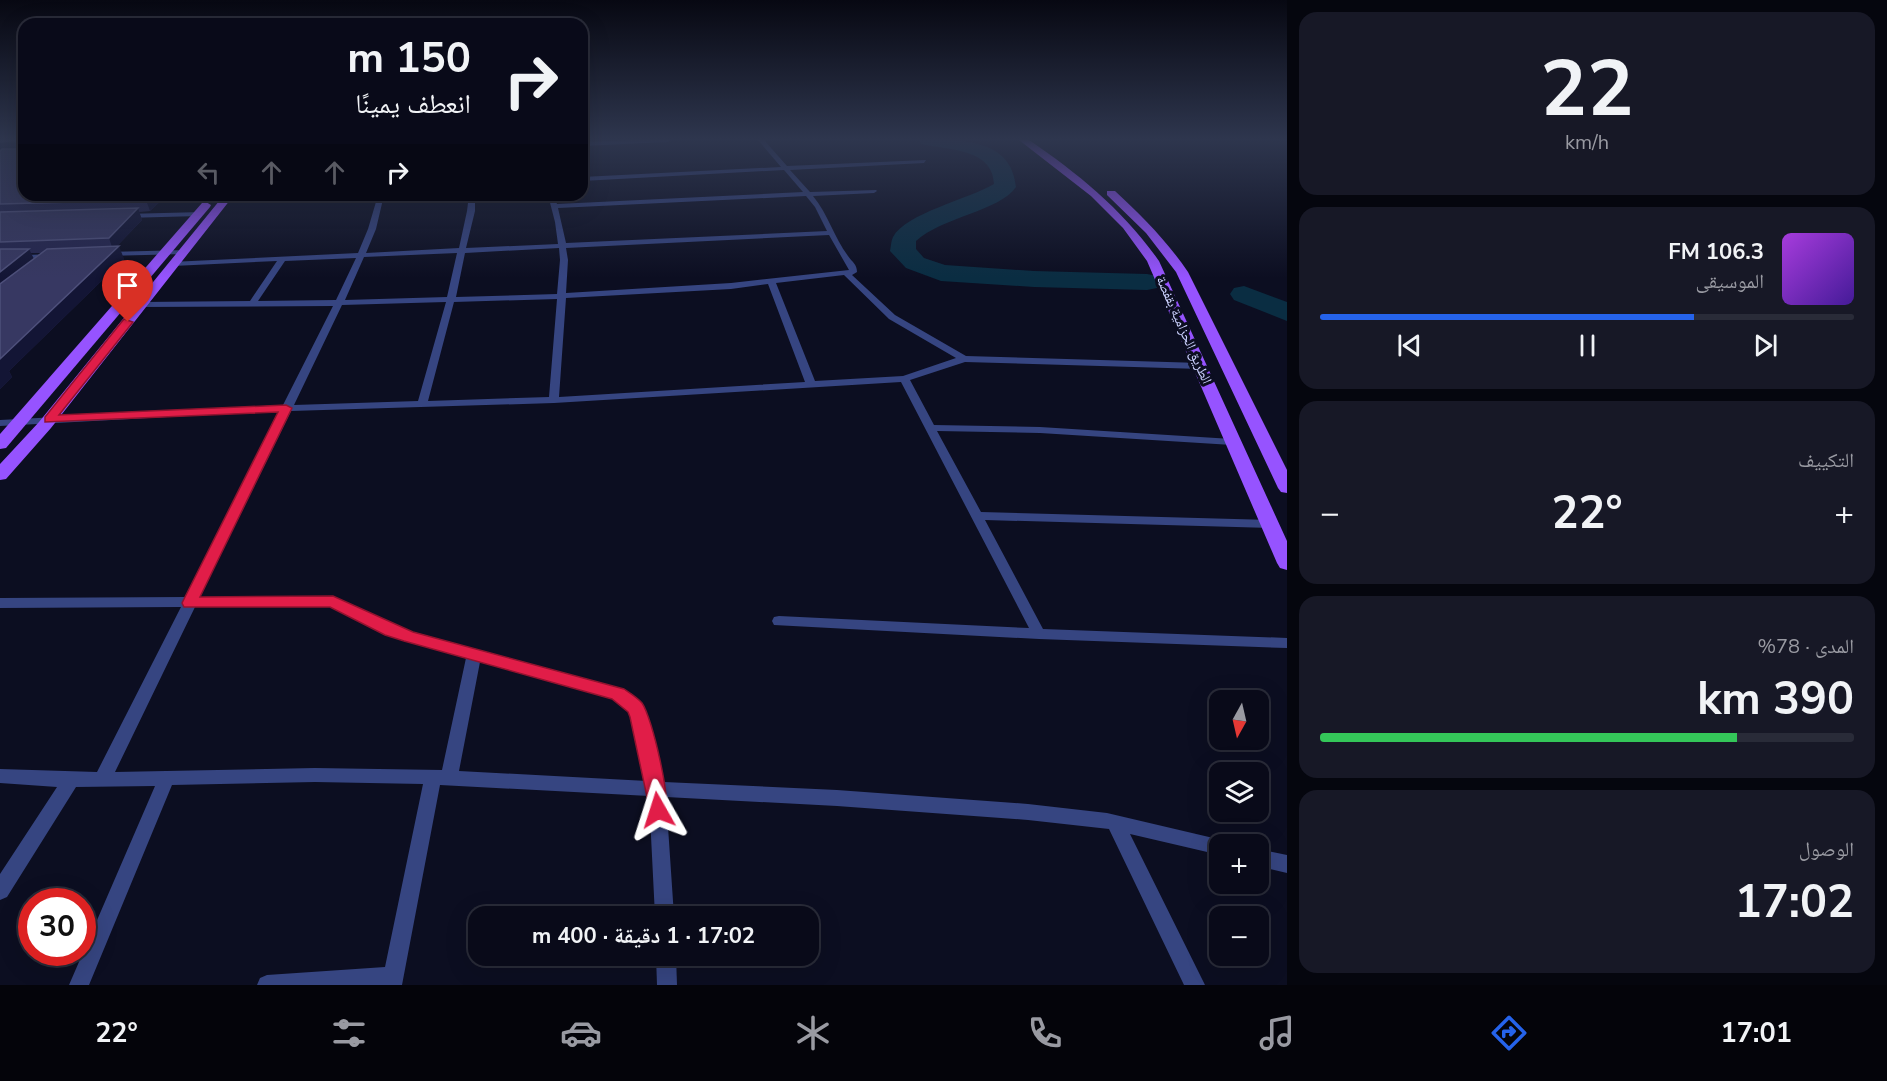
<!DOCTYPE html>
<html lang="ar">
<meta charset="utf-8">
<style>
body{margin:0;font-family:"Nunito Sans","Noto Naskh Arabic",sans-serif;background:#171826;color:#f1f3f6;direction:rtl;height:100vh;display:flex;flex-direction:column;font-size:22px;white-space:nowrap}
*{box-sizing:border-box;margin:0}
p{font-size:20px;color:#999aa2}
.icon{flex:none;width:33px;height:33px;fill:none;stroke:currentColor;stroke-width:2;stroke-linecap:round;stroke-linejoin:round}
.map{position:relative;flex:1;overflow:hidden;direction:ltr}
.sheet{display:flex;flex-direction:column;gap:12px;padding:12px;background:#05060e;width:600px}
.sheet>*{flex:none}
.guide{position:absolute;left:18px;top:18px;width:570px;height:183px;border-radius:18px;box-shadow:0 6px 24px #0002,0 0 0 2px #292b38;direction:rtl;background:#090a19;color:#f1f3f6;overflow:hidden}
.needle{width:39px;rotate:188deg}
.fabs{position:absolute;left:1209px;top:690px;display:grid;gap:12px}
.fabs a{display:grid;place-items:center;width:60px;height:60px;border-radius:12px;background:#090a19;box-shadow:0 6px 24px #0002,0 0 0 2px #292b38;font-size:30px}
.speed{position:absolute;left:18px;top:888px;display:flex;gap:12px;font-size:30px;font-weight:700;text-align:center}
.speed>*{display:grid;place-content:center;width:78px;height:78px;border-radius:50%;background:#090a19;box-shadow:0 6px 24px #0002,0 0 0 2px #292b38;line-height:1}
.speed .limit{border:9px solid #d22;background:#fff;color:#111}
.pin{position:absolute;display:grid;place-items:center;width:51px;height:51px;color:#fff;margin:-62px -26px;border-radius:50% 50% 50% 0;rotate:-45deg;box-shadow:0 0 6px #0007}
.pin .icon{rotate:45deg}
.me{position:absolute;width:66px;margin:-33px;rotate:354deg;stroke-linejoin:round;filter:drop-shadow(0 0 4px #0008)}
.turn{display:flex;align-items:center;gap:21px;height:126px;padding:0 18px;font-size:27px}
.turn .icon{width:78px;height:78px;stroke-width:2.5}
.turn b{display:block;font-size:42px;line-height:51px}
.lanes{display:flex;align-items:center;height:57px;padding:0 18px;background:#0003;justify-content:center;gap:30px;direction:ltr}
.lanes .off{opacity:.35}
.big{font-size:45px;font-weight:700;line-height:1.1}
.sheet .tile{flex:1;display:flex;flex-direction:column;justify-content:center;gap:9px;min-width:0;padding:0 21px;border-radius:18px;background:#171826}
.sheet .dial{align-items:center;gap:0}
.dial b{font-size:78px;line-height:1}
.song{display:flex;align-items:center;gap:18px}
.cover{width:72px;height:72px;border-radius:9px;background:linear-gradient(135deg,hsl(280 70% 55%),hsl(260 70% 35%))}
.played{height:6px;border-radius:3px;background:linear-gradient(90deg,#2563eb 70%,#292b38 70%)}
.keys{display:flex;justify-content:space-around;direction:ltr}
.heat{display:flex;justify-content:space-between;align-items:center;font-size:33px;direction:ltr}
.charge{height:9px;border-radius:4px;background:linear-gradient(90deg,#34c759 78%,#292b38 0)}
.trip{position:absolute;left:468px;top:906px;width:351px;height:60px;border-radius:18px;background:#090a19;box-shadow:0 6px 24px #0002,0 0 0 2px #292b38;font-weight:700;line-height:60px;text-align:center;direction:rtl}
.menu{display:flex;height:96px;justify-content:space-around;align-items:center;background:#04040a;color:#999aa2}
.menu .icon{width:42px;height:42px}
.menu .current{color:#2563eb}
.menu b{font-size:27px;color:#f1f3f6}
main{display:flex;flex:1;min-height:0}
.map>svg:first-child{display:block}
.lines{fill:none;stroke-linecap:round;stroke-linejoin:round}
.river{fill:#0a2d42;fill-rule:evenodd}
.street{fill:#364581;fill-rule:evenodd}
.primary{fill:#9653ff;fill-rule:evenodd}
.wall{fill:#25264f;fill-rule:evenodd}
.shaded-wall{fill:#131535}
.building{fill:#373862;stroke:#4e507b;stroke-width:1.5}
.route{fill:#e11d48;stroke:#92132f;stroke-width:1.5}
.labels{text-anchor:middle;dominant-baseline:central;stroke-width:6;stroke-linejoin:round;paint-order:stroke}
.far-street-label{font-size:14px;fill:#ccd2ff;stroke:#0c0e21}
</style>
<main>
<section class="sheet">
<div class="tile dial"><b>22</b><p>km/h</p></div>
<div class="tile">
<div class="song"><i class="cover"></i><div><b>106.3 FM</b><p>الموسيقى</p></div></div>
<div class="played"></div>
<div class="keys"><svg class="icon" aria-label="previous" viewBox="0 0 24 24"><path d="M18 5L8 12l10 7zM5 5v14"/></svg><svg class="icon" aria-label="pause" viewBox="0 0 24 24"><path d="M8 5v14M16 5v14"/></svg><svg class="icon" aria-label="next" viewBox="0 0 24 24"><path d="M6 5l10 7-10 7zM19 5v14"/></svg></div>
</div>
<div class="tile"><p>التكييف</p>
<div class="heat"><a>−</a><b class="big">22°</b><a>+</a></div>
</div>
<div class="tile"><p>المدى · 78%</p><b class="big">390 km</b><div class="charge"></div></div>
<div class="tile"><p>الوصول</p><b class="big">17:02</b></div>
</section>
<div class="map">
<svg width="1287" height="985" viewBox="0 0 1287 985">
<rect width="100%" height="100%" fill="#0c0e21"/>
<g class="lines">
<!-- river -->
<g class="river">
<path d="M919,140C957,140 1011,136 1016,187C1000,211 942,217 916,241V249L924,258L945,265L1034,271L1147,274L1157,276L1161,282L1157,288L1147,290L1034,287L941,281L906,268L890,251C891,246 891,241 893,237C906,213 969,199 994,184C993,148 947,150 921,144Z"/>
<path d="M1244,286L1287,302V321L1234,300L1230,294L1234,288Z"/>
</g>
<!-- street -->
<g class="street">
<path d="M633,140H671L668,142L582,146V142Z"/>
<path d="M758,140H764L787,166L926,160L924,163L790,170L810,192L876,190L877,191L874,193L813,196C828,214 834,237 848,256C852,262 857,264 857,272L852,275L895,315L966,356L1201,363L1206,366L1201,369L965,362L910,380L934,425L1040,427L1232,439L1238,442L1232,445L1040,433L937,431L981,512L1271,520L1277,524L1271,528L985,520L1043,629L1287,638V648L1039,639L774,625L772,621L774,617L779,616L1029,628L901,382L554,403L291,411L200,597L333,596L396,627L623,690L642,704L644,708L664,782L837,790L1028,804L1107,813L1226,841L1228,844H1220V855L1130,834L1205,985H1184L1109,829L1028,820L837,806L666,797L674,916H655L649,796L440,785L402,985H257L260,978L267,975L385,967L423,784L315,782L172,785L89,985H69L155,786L76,787L7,897L0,900V874L57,787L0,783V769L97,772L181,607L0,608V598L186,597L280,411L0,426V420L283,405L333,306L138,307L137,305L141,302L250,301L277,261L173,266H170V262L358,253L368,229L378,195H384L376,229L366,253L459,248L467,211L469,195H475V211L466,248L558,244L555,222L548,195H554L557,204L803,192L784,170L582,181V177L781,167ZM806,196L815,207L827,231L566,243L558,208ZM829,235L849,270L731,283L566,293L568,260L566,248ZM559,248L560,260L557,294L456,297L465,253ZM457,253L447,297L345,300L364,257ZM356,258L336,300L258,301L285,261ZM844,275L889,319L956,358L903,376L815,381L776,283ZM768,284L805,382L559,397L566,298L731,289ZM557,299L549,397L428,401L454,302ZM446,302L418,401L294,405L342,305ZM331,606L386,635L466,658L442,770L315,768L115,772L195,607ZM480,662L613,699L629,711L647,781L459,771Z"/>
<path d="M248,195H297L294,197L227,200L224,198L227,196Z"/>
<path d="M202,212V216H199L125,218L121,216L125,214Z"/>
<path d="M187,250L188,252L184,254L106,256L102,254L106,252Z"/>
<path d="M53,254L57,256L56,258L0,260V256Z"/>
<path d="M1258,849L1287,855V873L1258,866Z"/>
<path d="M656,956H676L677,985H657Z"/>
</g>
<!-- primary -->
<g class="primary">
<path d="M1019,140H1029C1079,174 1124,211 1159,261L1287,541V570L1280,568L1277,563L1147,261L1123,228L1091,196Z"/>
<path d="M1107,191H1115C1142,216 1167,241 1188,272L1287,470V493L1281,492L1278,488L1176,272L1146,233L1107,195Z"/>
<path d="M224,195H234L51,428L6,479L0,480V464L39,422Z"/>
<path d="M206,202L211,205L210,207L6,448L0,449V434L202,203Z"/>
</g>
</g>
<!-- wall -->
<path class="wall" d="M0,140L24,195H167L150,211L139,212L142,220L117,246L124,259L9,371L12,377L0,389ZM31,253H41L33,259Z"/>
<!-- shaded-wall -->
<g class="shaded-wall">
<path d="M20,140L24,151L0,152V142Z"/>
<path d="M151,195H167L150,211L146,200Z"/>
<path d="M138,208L142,220L113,250L109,238Z"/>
<path d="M119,246L124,259L9,371L12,377L0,389V359Z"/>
<path d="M29,249L35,261L0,290V272Z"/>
</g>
<!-- building -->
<g class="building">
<path d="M0,140H24V195H151L146,200L0,204V151L2,149H20L22,147L20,140L0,142Z"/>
<path d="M138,208L109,238L0,242V212Z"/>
<path d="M119,246L0,359V284L47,249Z"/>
<path d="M0,249H29L0,272Z"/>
</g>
<!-- sky -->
<linearGradient id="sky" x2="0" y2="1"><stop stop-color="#070812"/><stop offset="0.5" stop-color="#2e364e"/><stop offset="1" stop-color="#2e364e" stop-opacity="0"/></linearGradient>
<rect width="1287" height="278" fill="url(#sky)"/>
<!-- route -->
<path class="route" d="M124,319L133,322L59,415L286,405L292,408L200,597L333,596L413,632L624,689C630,693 638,698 642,703C652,717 672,802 665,816L658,819L651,816L630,717L628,712L612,699L404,641L385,635L330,607H184L182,603L278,412L45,422V417Z"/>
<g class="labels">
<!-- far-street labels -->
<g class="far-street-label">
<text transform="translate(1184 330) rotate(66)">الطريق الحزامية بقفصة</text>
</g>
</g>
</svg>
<div class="fabs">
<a><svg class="needle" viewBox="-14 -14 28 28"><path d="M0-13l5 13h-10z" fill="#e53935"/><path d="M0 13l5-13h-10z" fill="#999aa2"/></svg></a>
<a><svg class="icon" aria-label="layers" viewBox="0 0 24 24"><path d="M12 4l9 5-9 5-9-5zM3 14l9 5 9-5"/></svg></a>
<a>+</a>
<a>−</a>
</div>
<div class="speed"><div class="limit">30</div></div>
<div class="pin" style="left:128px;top:322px;background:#d93025"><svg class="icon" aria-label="arrive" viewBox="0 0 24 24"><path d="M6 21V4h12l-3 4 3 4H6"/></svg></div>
<svg class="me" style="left:658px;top:810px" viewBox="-20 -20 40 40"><path d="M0-17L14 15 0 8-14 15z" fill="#e11d48" stroke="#fff" stroke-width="4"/></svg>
<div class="trip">17:02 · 1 دقيقة · 400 m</div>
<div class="guide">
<div class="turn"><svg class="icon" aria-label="right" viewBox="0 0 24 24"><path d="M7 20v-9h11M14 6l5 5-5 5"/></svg><div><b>150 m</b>انعطف يمينًا</div></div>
<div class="lanes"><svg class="icon off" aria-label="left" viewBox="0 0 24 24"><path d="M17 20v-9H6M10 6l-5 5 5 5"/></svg><svg class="icon off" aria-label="ahead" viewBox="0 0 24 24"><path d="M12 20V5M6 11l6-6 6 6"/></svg><svg class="icon off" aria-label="ahead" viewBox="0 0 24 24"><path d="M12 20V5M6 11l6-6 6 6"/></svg><svg class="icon" aria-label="right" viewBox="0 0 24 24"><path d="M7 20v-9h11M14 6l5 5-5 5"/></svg></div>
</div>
</div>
</main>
<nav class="menu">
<b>17:01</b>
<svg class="icon current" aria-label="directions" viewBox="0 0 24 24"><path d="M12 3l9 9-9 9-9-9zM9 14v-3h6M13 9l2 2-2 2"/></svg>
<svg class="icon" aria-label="music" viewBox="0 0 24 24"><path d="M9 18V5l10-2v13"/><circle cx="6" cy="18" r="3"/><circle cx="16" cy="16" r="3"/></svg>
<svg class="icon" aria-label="phone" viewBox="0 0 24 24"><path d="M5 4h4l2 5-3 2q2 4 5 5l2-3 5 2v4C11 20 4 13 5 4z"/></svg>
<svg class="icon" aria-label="climate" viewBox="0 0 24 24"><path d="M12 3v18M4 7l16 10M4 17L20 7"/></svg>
<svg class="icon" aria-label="car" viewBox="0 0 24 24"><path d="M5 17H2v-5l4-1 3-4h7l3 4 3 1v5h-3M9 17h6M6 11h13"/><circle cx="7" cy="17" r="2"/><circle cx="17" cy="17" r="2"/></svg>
<svg class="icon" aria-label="filters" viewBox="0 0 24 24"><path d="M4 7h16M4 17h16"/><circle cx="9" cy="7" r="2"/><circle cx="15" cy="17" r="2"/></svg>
<b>22°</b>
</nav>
